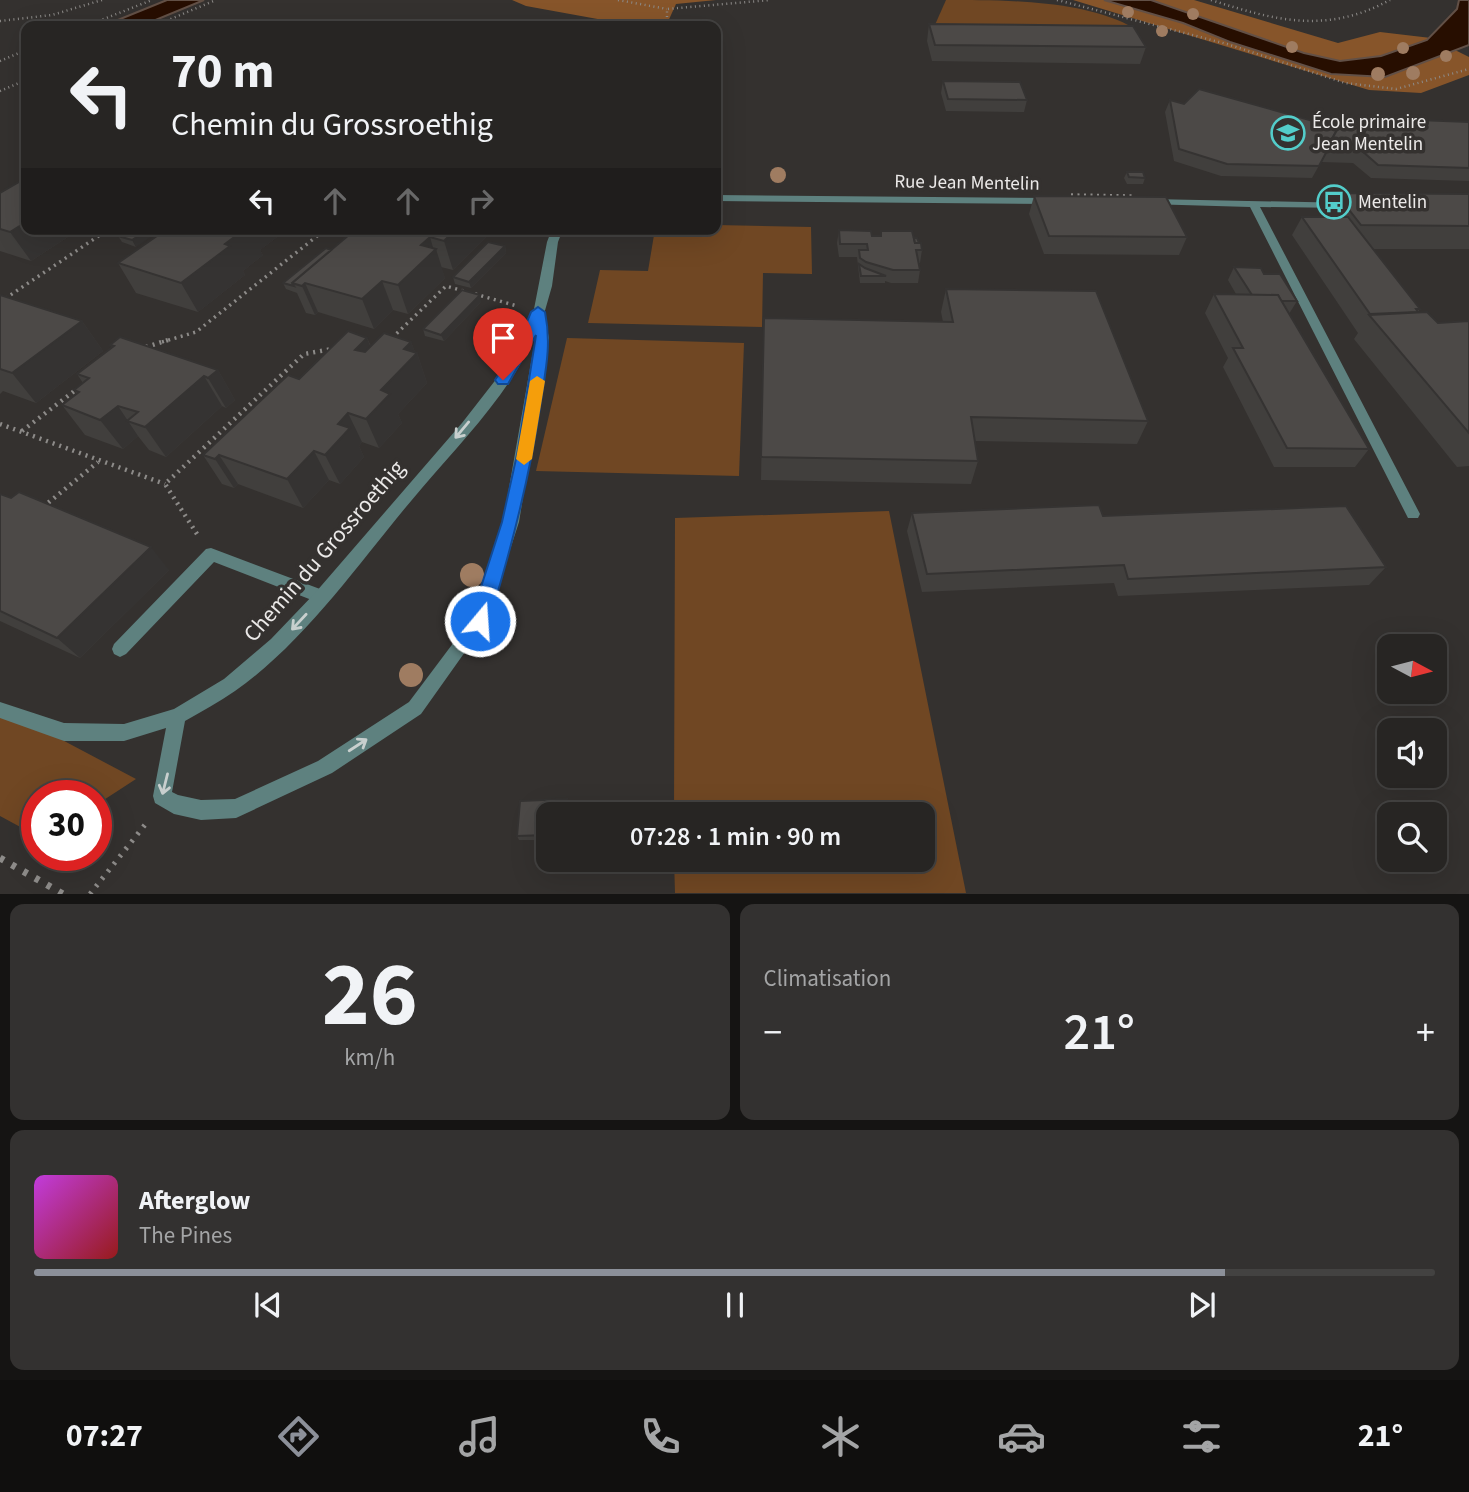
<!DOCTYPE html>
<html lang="fr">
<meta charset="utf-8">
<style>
body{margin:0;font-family:"Source Sans 3",sans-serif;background:#333130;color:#f1f3f6;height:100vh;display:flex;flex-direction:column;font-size:26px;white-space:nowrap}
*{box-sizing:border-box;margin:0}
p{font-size:23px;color:#a4a5a6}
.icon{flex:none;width:38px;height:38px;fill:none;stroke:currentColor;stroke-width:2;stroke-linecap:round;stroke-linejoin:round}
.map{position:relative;height:894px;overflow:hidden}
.panel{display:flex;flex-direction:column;gap:10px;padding:10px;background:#151413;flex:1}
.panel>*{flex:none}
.hud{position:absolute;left:21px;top:21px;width:700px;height:214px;border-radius:14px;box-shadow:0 7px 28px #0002,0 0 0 2px #434241;background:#272523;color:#f1f3f6;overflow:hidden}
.needle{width:46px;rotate:97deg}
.controls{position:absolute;left:1377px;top:634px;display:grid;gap:14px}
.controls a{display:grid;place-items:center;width:70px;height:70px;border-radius:14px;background:#272523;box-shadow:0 7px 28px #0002,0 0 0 2px #434241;font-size:35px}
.speed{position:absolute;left:21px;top:780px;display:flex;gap:14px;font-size:35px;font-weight:700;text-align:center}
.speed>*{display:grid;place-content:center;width:91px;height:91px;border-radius:50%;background:#272523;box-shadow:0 7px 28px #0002,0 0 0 2px #434241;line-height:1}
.speed .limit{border:10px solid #d22;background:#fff;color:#111}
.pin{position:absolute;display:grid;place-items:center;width:60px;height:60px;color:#fff;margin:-72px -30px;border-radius:50% 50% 50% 0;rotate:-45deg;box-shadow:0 0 7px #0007}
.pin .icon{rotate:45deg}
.me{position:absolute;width:77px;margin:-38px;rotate:18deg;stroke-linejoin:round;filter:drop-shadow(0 0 5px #0008)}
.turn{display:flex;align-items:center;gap:24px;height:147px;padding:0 35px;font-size:32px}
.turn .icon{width:91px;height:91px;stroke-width:2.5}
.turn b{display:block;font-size:49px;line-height:60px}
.lanes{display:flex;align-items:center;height:66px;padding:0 35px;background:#0003;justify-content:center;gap:35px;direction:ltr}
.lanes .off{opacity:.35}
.big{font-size:52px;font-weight:600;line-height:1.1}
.panel .card{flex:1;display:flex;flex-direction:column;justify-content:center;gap:10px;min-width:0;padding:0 24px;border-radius:14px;background:#333130}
.panel .dial{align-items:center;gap:0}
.dial b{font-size:91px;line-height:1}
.song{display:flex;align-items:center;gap:21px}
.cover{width:84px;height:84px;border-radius:10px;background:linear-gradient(135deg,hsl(290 70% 55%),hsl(0 70% 35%))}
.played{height:7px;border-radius:4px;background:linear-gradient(90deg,#8c9099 85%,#434241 85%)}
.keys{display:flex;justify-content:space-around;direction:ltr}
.heat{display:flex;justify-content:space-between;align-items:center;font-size:38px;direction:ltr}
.panel .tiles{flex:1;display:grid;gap:10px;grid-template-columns:1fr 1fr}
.card:last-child{grid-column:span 2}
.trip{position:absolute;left:536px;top:802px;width:399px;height:70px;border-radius:14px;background:#272523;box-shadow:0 7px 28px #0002,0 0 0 2px #434241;font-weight:600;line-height:70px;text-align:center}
.tab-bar{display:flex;height:112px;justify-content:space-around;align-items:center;background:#100f0e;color:#a4a5a6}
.tab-bar .icon{width:49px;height:49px}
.tab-bar .active{color:#8c9099}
.tab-bar b{font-size:32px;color:#f1f3f6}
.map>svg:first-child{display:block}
.green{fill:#704723}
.forest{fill:#87552a}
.water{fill:#270e00;stroke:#625046;stroke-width:2}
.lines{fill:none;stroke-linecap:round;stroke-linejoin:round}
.path-far3{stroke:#8d8b89;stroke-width:2.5;stroke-dasharray:1 3.5;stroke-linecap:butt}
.path-far2{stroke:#8d8b89;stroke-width:3.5;stroke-dasharray:2 4.5;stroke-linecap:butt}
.path-far1{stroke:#8d8b89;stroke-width:4.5;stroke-dasharray:2 5;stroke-linecap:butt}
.path{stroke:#8d8b89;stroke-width:5;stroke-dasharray:2.5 7;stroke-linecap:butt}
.service{fill:#5e817f;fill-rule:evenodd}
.minor{fill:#5e817f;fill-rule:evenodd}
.rail{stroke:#8e8c8a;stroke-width:7;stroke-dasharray:4.5 9;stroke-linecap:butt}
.tree{fill:#9f7c61}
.wall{fill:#413f3d}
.shaded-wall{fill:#353332}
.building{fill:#4c4947;stroke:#353332;stroke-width:2}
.oneway{stroke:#c8cfce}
.route{fill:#1a73e8;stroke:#114b97;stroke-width:2}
.slow{fill:#f59e0b}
.labels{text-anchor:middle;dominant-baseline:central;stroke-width:7;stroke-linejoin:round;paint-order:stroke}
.far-poi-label{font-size:19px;fill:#ebe9e8;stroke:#34312f;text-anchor:start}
.far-street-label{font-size:19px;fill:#ebe9e8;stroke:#34312f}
.street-label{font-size:23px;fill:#ebe9e8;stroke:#34312f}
</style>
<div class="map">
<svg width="1469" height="894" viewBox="0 0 1469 894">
<rect width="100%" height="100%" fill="#34312f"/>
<!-- green -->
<g class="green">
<path d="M946,0C1002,0 1079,0 1128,25L1131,36H930Z"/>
<path d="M716,225L811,227L812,274L763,273L762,327L588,323L600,270L648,271L655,229H716Z"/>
<path d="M567,338L744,343L739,476L536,471Z"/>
<path d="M889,511L966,893H675L674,859H922V814H674L675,518Z"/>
<path d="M0,707L136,779L96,805V796H37V836L0,816Z"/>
</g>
<!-- forest -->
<g class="forest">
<path d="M512,0H716L676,4L666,26H636L526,6Z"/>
<path d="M1073,0H1194L1338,43L1380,32L1431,38L1469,57V75L1421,93L1369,90Z"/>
</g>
<!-- water -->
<g class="water">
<path d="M167,0H204L141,26H103Z"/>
<path d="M1104,0H1151L1304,53L1340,61L1381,56L1427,40L1457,9L1459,0H1469V45L1385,77L1331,74L1230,42L1183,23Z"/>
</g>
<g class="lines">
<!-- path-far3 -->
<g class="path-far3">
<path d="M618,0L667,9"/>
<path d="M1057,0L1227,44L1345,83L1396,89L1469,69"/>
<path d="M1211,0C1276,21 1327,34 1390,0"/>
<path d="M0,21L52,15L102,0"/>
<path d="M86,26L152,0"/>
<path d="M154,26L216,0"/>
<path d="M667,26V9L770,0"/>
<path d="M0,61L26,50"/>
<path d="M0,91L26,80"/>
</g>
<!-- path-far2 -->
<g class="path-far2">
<path d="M1071,195L1132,196"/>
<path d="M475,294L517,306"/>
<path d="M0,302L109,229"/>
<path d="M392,338L446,286L467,292"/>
<path d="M162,342L196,332L326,229"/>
</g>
<!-- path-far1 -->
<g class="path-far1">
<path d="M146,347L168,340"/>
<path d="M0,424L165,484"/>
<path d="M22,431L77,389"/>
<path d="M43,507L98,462"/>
<path d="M197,534L165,484L304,354L332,349"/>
</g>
<!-- path -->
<path class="path" d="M90,894L148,821"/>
<!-- service -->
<path class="service" d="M211,548L328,592L330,597L328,602L322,604L214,562L126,654L120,657L114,654L112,649L114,644L206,549Z"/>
<!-- minor -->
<g class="minor">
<path d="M716,195L1050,198L1055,201L1050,204L716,201Z"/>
<path d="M1151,199L1352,203V207L1348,208L1260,207L1420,514L1418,518H1408L1250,207L1147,204V200Z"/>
<path d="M552,229H563L558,242L552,286L544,314L549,338L519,522L487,621L421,714L332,773L236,818L201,820L174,814L155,803L153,796L166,728L124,741H64L0,718V702L64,723L124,724L174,709L224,679L271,639L315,593L462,423L508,364L522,338L534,309L547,242ZM536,334L503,522L472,618L409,702L318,761L235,799L201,800L178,795L172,792L185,721C202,711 219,702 235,691C309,639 364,555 422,488C463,440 510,393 536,334Z"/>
</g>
<!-- rail -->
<path class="rail" d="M0,858L63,894"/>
</g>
<!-- trees -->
<g class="tree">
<circle cx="1128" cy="12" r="6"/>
<circle cx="1193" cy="14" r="6"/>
<circle cx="1162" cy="31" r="6"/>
<circle cx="1292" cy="47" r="6"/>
<circle cx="1403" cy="48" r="6"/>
<circle cx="1446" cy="56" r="6"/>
<circle cx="1413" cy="73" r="7"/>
<circle cx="1378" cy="74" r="7"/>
<circle cx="778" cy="175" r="8"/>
<circle cx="472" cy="575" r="12"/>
<circle cx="411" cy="675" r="12"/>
</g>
<!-- wall -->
<g class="wall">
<path d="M929,24L1146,47L1140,64L932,61L927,41Z"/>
<path d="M943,81L1027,100L1024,112L946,111L941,93Z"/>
<path d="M1170,100L1184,104L1312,120L1315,113L1364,125L1368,118L1469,122V181L1371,178L1353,163L1321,162L1312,178L1221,176L1174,161L1165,112Z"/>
<path d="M1127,172L1145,178L1143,184H1127L1124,178Z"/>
<path d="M0,193L26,229H80L31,261L0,251Z"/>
<path d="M1336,193L1469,194V249H1373L1420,309L1418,312L1438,323L1469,321V466L1457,467L1354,339L1358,333L1292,235L1302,217H1324L1323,216Z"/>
<path d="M1034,196L1187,237L1179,255L1044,254L1029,214Z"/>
<path d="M128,229L136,247L122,242L118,236Z"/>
<path d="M167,229H305L298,235L285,231L260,250L263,255L243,271L245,275L198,312L136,293L118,263Z"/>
<path d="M354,229H488L489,234L453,270L441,267L445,278L408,314L393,310L374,329L318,312L315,315L306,313L297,293L286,289L283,283L331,250L356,230Z"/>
<path d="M839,230L872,236H880L881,231L914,238L922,250L920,263H919L920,270L918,283H891L885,281V283H860L857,257H839L837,243Z"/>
<path d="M505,246L506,253L471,288L455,284L453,277Z"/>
<path d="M1234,267L1264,274L1297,301L1289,314L1369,449L1355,467H1274L1223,367L1228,358L1205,313L1214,294H1236L1228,280Z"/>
<path d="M946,289L1148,421L1137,444L975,441L978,461L971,484L761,480L764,318L943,322L941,312Z"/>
<path d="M0,295L82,321L103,351L36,403L3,391L0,394Z"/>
<path d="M481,302L444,341L425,336L423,329Z"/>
<path d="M367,338L371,346L411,342L415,352L417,353L427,383L398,414L402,423L379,448L362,442L359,446L364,457L340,484L329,480L303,508L238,484L234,488L222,484L203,455L299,379Z"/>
<path d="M110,345L218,370L235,400L226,408L222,406L166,457L149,450L138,436L123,449L85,435L62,405L77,394L74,390L83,383L77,374L112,347Z"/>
<path d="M0,494L169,570L80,658L0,621Z"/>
<path d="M912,513L1103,516L1386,567L1369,585L1118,596L1114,583L922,592L907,531Z"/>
<path d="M567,799L569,804L568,814H548V840H519L517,836L520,801Z"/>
</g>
<!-- shaded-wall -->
<g class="shaded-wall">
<path d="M26,222V229H80L31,261L10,232Z"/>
<path d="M149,229H162L136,247L132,240Z"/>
<path d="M245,229H284L285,231L260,250L263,255L243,271L245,275L198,312L181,283L225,244Z"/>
<path d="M296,229H305L298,235Z"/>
<path d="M456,229H488L489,234L453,270L444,241Z"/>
<path d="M430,237L434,251L436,249L445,278L408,314L398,285L421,245Z"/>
<path d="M505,246L506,253L471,288L469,282Z"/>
<path d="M382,281L393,310L374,329L362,299Z"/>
<path d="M305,283L318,312L315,315L302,286Z"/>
<path d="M480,295L481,302L444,341L441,335Z"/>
<path d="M82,321L103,351L36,403L12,373Z"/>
<path d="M367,338L379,367L355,350Z"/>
<path d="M411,342L416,354L417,353L427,383L398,414L402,423L379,448L366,419L404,349Z"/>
<path d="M218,370L235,400L226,408L208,378Z"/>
<path d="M204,376L222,406L166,457L145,427Z"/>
<path d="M118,406L138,436L123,449L100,420Z"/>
<path d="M348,413L362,442L359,446L364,457L340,484L325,455L338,424Z"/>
<path d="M314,451L329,480L303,508L287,479Z"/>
<path d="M219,455L238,484L234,488L215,459Z"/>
<path d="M151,547L169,570L80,658L57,638Z"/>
<path d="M567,799L569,804L568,814H566Z"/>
</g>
<!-- building -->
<g class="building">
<path d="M929,24L1133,26L1146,47L935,45Z"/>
<path d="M943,81L1020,82L1027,100L948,99Z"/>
<path d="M1199,89L1338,128L1329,144L1362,145L1368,118L1469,122V168L1378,165L1361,150L1328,149L1319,166L1227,164L1179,149L1170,100L1184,104Z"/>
<path d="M1315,113L1366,120L1360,145L1331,141L1338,128L1315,121Z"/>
<path d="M1127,172H1143L1145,178L1129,177Z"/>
<path d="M26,178V222L10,232L0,229V193Z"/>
<path d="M1336,193L1469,194V226L1361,225Z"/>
<path d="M1034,196L1166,197L1187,237L1049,236Z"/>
<path d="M1302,217H1348L1420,309H1416L1418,312L1370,314Z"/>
<path d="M128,229H149L132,240L118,236Z"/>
<path d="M167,229H245L225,244L230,246L181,283L118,263Z"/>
<path d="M356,229H456L444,241L430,237L421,245L436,249L398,285L382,281L362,299L305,283L302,286L292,283Z"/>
<path d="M839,230L871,231L872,236H881V231H912L915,243H921L922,250H916L920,270H893L866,262L860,258L859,250H868L867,244H840Z"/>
<path d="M914,238H917L919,243H915Z"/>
<path d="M488,242L505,246L469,282L453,277Z"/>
<path d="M326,248L331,250L292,283L294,286L283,283Z"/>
<path d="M859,264L865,268L886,276H861Z"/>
<path d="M1234,267L1261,268L1264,274H1280L1297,301H1281L1278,295H1252Z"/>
<path d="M946,289L1096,291L1148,421L971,417L978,461L761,457L764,318L953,322Z"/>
<path d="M462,290L480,295L441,335L423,329Z"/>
<path d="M1214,294L1278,295L1369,449L1287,448L1233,348H1243Z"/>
<path d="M0,295L82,321L12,373L0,369Z"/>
<path d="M1427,312L1438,323L1469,321V433L1369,315Z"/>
<path d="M348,331L367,338L355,350L365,352L384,333L411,342L404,349L417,353L381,390L390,394L366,419L348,413L338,424L350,428L325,455L314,451L287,479L219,455L215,459L203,455L288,375L299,379Z"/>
<path d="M120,337L218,370L208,378L204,376L145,427L127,421L138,412L118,406L100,420L62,405L79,392L74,390L89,378L77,374L114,346L110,345Z"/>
<path d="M19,492L151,547L57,638L0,611V494L11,498Z"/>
<path d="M1099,505L1103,516L1346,506L1386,567L1128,579L1124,565L927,574L912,513Z"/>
<path d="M567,799L566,814H548V835L517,836L520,801Z"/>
</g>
<!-- one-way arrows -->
<defs><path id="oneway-shaft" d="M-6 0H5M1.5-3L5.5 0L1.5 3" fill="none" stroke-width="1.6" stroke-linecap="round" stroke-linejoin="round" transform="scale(1.75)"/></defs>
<g class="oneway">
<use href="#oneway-shaft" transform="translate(462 430) rotate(130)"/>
<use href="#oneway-shaft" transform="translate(299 622) rotate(133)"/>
<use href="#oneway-shaft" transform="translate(358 745) rotate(-33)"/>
<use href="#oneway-shaft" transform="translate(165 784) rotate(104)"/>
</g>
<!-- route -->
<path class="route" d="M538,307L545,312C552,346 545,373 540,407C529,481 511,550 489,621L486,627H473L470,621L502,522L518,450L536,335L508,384H498L495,380L517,346L531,312Z"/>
<!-- slow -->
<path class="slow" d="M537,376L545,381L532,459L524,465L516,459L530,381Z"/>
<!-- icons -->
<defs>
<symbol id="school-ring" viewBox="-11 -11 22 22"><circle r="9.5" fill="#34312f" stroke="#53cdca" stroke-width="1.5"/><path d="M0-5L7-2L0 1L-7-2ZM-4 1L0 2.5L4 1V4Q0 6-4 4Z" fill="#53cdca"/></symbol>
<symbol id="bus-ring" viewBox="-11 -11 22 22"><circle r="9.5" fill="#34312f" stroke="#53cdca" stroke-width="1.5"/><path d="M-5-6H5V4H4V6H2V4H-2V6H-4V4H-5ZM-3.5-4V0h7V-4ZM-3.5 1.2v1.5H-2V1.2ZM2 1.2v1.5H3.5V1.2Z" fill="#53cdca"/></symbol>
</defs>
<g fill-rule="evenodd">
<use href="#school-ring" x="1269" y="114" width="38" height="38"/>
<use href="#bus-ring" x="1315" y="183" width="38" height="38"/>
</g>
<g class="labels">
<!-- far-poi labels -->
<g class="far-poi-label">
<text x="1312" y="122">École primaire<tspan x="1312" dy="22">Jean Mentelin</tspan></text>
<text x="1358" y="202">Mentelin</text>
</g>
<!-- far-street labels -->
<g class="far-street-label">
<text transform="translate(967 183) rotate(1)">Rue Jean Mentelin</text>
</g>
<!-- street labels -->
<g class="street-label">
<text transform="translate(324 551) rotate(-49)">Chemin du Grossroethig</text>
</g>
</g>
</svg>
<div class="controls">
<a><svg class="needle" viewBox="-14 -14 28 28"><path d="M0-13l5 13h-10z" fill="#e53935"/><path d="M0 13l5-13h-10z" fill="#a4a5a6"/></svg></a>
<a><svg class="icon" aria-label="sound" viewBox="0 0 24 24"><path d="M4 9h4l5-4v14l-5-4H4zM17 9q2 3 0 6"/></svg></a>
<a><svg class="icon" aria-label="search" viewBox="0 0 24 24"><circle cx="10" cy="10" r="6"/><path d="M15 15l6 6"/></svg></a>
</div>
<div class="speed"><div class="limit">30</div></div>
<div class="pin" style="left:503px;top:380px;background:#d93025"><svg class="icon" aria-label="arrive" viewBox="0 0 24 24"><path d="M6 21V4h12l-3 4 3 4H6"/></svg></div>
<svg class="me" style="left:480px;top:621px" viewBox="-20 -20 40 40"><circle r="17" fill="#1a73e8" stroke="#fff" stroke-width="3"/><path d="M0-11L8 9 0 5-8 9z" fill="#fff"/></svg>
<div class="trip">07:28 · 1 min · 90 m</div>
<div class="hud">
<div class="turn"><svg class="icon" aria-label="left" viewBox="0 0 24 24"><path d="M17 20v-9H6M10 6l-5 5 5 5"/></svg><div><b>70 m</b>Chemin du Grossroethig</div></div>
<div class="lanes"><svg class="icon" aria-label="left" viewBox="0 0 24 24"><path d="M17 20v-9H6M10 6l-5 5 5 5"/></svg><svg class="icon off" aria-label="ahead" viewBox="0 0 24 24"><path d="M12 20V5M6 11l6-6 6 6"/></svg><svg class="icon off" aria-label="ahead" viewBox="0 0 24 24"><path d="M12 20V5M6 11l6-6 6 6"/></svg><svg class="icon off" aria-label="right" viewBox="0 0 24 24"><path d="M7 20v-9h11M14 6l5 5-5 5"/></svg></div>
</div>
</div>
<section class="panel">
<div class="tiles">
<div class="card dial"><b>26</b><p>km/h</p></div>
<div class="card"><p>Climatisation</p>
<div class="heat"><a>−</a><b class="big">21°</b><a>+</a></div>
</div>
<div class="card">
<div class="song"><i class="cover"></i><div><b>Afterglow</b><p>The Pines</p></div></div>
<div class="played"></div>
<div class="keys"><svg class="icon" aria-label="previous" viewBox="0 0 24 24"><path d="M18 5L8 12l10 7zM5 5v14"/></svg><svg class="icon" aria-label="pause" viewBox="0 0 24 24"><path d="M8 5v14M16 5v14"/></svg><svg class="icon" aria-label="next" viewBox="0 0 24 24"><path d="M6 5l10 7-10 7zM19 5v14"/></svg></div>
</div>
</div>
</section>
<nav class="tab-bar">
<b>07:27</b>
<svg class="icon active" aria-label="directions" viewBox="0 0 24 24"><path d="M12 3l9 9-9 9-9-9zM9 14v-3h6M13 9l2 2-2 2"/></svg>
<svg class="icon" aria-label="music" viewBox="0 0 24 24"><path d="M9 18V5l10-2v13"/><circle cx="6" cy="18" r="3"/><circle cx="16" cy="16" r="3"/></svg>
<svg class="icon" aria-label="phone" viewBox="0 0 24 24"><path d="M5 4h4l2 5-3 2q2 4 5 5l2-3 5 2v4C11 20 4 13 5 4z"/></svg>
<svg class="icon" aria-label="climate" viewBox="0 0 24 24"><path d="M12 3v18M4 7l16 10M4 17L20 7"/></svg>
<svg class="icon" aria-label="car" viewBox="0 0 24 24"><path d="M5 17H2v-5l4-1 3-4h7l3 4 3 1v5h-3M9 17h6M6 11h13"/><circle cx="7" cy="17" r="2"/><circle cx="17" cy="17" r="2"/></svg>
<svg class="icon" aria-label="filters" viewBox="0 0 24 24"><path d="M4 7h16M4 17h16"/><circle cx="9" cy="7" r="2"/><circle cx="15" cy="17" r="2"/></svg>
<b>21°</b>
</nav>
